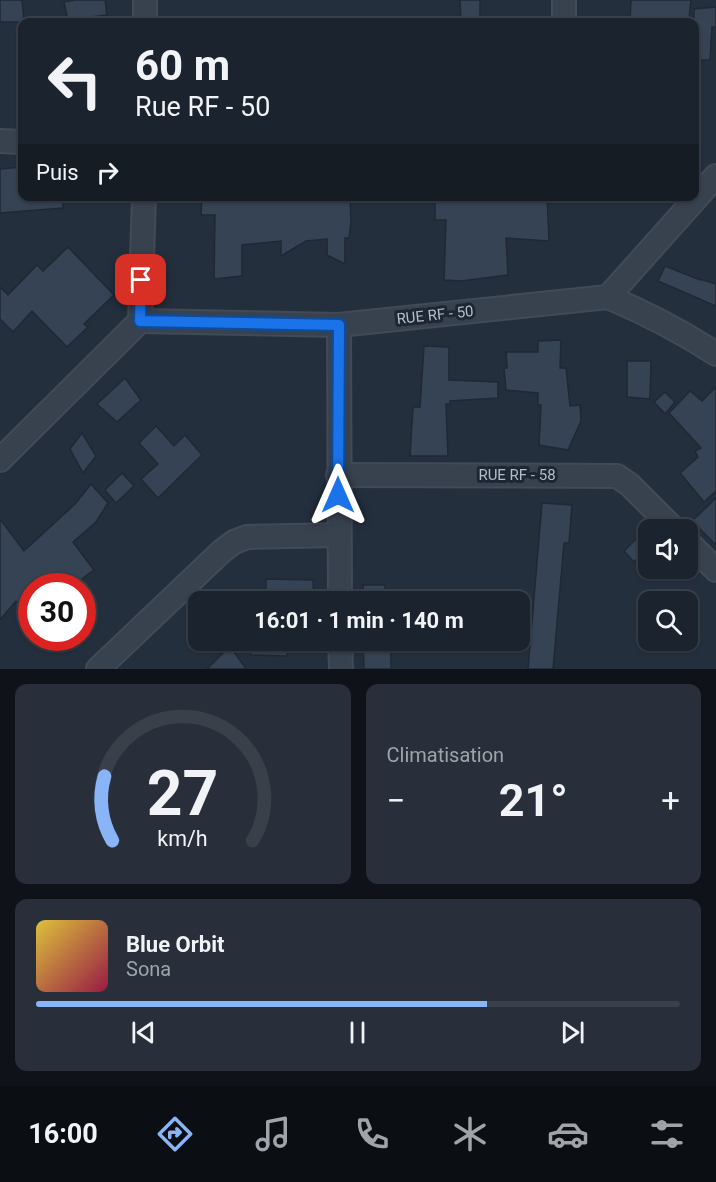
<!DOCTYPE html>
<html lang="fr">
<meta charset="utf-8">
<style>
body{margin:0;font-family:Roboto,sans-serif;background:#282f3a;color:#f1f3f6;height:100vh;display:flex;flex-direction:column;font-size:22px;white-space:nowrap}
*{box-sizing:border-box;margin:0}
p{font-size:20px;color:#a0a4aa}
.icon{flex:none;width:33px;height:33px;fill:none;stroke:currentColor;stroke-width:2;stroke-linecap:round;stroke-linejoin:round}
.map{position:relative;height:669px;overflow:hidden}
.details{display:flex;flex-direction:column;gap:15px;padding:15px;background:#0f1319;flex:1}
.details>*{flex:none}
.hud{position:absolute;left:18px;top:18px;width:681px;height:183px;border-radius:12px;box-shadow:0 2px 4px #0004,0 0 0 2px #39404a;background:#1b232e;color:#f1f3f6;overflow:hidden}
.controls{position:absolute;left:638px;top:519px;display:grid;gap:12px}
.controls a{display:grid;place-items:center;width:60px;height:60px;border-radius:12px;background:#1b232e;box-shadow:0 2px 4px #0004,0 0 0 2px #39404a;font-size:30px}
.speed{position:absolute;left:18px;top:573px;display:flex;gap:12px;font-size:30px;font-weight:700;text-align:center}
.speed>*{display:grid;place-content:center;width:78px;height:78px;border-radius:50%;background:#1b232e;box-shadow:0 2px 4px #0004,0 0 0 2px #39404a;line-height:1}
.speed .limit{border:9px solid #d22;background:#fff;color:#111}
.pin{position:absolute;display:grid;place-items:center;width:51px;height:51px;color:#fff;margin:-26px;border-radius:12px;box-shadow:0 3px 9px #0006}
.me{position:absolute;width:66px;margin:-33px;rotate:0deg;stroke-linejoin:round;filter:drop-shadow(0 0 4px #0008)}
.turn{display:flex;align-items:center;gap:21px;height:126px;padding:0 18px;font-size:27px}
.turn .icon{width:78px;height:78px;stroke-width:2.5}
.turn b{display:block;font-size:42px;line-height:51px}
.then{display:flex;align-items:center;height:57px;padding:0 18px;background:#0003;gap:12px;font-size:22px}
.big{font-size:45px;font-weight:700;line-height:1.1}
.details .card{flex:1;display:flex;flex-direction:column;justify-content:center;gap:9px;min-width:0;padding:0 21px;border-radius:12px;background:#282f3a}
.details .dial{align-items:center;gap:0}
.dial svg{height:156px;overflow:visible;fill:none;stroke:#39404a;stroke-width:7;stroke-linecap:round;text-anchor:middle}
.dial text{fill:#f1f3f6;stroke:none}
.song{display:flex;align-items:center;gap:18px}
.cover{width:72px;height:72px;border-radius:9px;background:linear-gradient(135deg,hsl(50 70% 55%),hsl(340 70% 35%))}
.played{height:6px;border-radius:3px;background:linear-gradient(90deg,#8ab4f8 70%,#39404a 70%)}
.keys{display:flex;justify-content:space-around;direction:ltr}
.heat{display:flex;justify-content:space-between;align-items:center;font-size:33px;direction:ltr}
.details .tiles{flex:1;display:grid;gap:15px;grid-template-columns:1fr 1fr}
.card:last-child{grid-column:span 2}
.trip{position:absolute;left:188px;top:591px;width:342px;height:60px;border-radius:12px;background:#1b232e;box-shadow:0 2px 4px #0004,0 0 0 2px #39404a;font-weight:700;line-height:60px;text-align:center}
.dock{display:flex;height:96px;justify-content:space-around;align-items:center;background:#0b0e12;color:#a0a4aa}
.dock .icon{width:42px;height:42px}
.dock .selected{color:#8ab4f8}
.dock b{font-size:27px;color:#f1f3f6}
.map>svg:first-child{display:block}
.building{fill:#364354;stroke:#1f2835;stroke-width:1.5}
.lines{fill:none;stroke-linecap:round;stroke-linejoin:round}
.minor-casing{stroke:#414a57;stroke-width:26}
.minor{stroke:#38414e;stroke-width:22}
.route-casing{stroke:#114b97;stroke-width:15}
.route{stroke:#1a73e8;stroke-width:10}
.labels{text-anchor:middle;dominant-baseline:central;stroke-width:6;stroke-linejoin:round;paint-order:stroke}
.street-label{font-size:15px;fill:#b4bcc9;stroke:#1d2633}
</style>
<div class="map">
<svg width="716" height="669" viewBox="0 0 716 669">
<rect width="100%" height="100%" fill="#242f3e"/>
<!-- building -->
<g class="building">
<path d="M0,0H22L24,22H0Z"/>
<path d="M75,0H105L107,15L68,20L64,2Z"/>
<path d="M460,0H480V22H461Z"/>
<path d="M631,0H691L689,19L651,18V22H630Z"/>
<path d="M716,7V27H712L710,60H694V9Z"/>
<path d="M22,167V196H63V208L0,213V169Z"/>
<path d="M202,196H350L351,222L349,238H345V264L327,255V239L306,241L281,256V241L242,245V276L214,279L215,215H201Z"/>
<path d="M435,196H547L549,241L506,238L508,275L461,281L444,280L446,220H435Z"/>
<path d="M68,247L114,295L84,324L88,327L67,347L32,311L13,332L0,319V287L8,295L37,265L43,271Z"/>
<path d="M665,266L700,280V279L716,284V306L658,281Z"/>
<path d="M561,340L560,368H566L570,406L580,405L581,421L568,450L539,445L541,405H538V393L506,390L504,368H507L506,352H538V341Z"/>
<path d="M424,346L449,347V380L498,382V398L450,401V404H446L448,456H410L413,407H420Z"/>
<path d="M627,361H651L650,399L627,397Z"/>
<path d="M125,378L141,400L117,422L97,404Z"/>
<path d="M716,387V491L704,502L680,473L698,457L695,451L701,448L669,413L690,391L702,401Z"/>
<path d="M665,392L675,402L665,414L654,402Z"/>
<path d="M156,426L174,446L185,435L202,455L158,498L141,479L158,464L139,443Z"/>
<path d="M82,433L96,456L83,473L70,449Z"/>
<path d="M122,473L134,486L116,503L105,490Z"/>
<path d="M91,484L108,503L96,522L73,542L94,570L72,586H32V617L16,601L0,620V519L24,551L75,504Z"/>
<path d="M716,498V545L692,521Z"/>
<path d="M542,503L572,505L569,543H564L553,669H528Z"/>
<path d="M648,527V548L634,562L624,551Z"/>
<path d="M266,579L313,580L314,602L266,598Z"/>
<path d="M363,585H385V602H364Z"/>
<path d="M251,640H285L287,656L251,655Z"/>
<path d="M363,640H391V669H364Z"/>
<path d="M230,646L246,669H207Z"/>
</g>
<g class="lines">
<defs>
<g id="minor">
<path d="M145,0V22"/>
<path d="M564,22V0"/>
<path d="M0,141L22,142"/>
<path d="M608,297L716,176"/>
<path d="M140,321L339,325L608,297C646,313 681,331 716,354"/>
<path d="M339,325L340,602"/>
<path d="M0,460L140,321L144,196"/>
<path d="M338,475L617,476L630,485L675,530"/>
<path d="M687,541L716,570"/>
<path d="M340,640L341,669"/>
<path d="M98,669L222,551L234,542L247,537L339,535"/>
</g>
</defs>
<!-- minor casing -->
<use href="#minor" class="minor-casing"/>
<!-- minor -->
<use href="#minor" class="minor"/>
</g>
<g class="lines">
<defs>
<path id="route" d="M141,280L140,321L339,325L338,495"/>
</defs>
<!-- route casing -->
<use href="#route" class="route-casing"/>
<!-- route -->
<use href="#route" class="route"/>
</g>
<g class="labels">
<!-- street labels -->
<g class="street-label">
<text transform="translate(435 315) rotate(-6)">RUE RF - 50</text>
<text x="517" y="475">RUE RF - 58</text>
</g>
</g>
</svg>
<div class="controls">
<a><svg class="icon" aria-label="sound" viewBox="0 0 24 24"><path d="M4 9h4l5-4v14l-5-4H4zM17 9q2 3 0 6"/></svg></a>
<a><svg class="icon" aria-label="search" viewBox="0 0 24 24"><circle cx="10" cy="10" r="6"/><path d="M15 15l6 6"/></svg></a>
</div>
<div class="speed"><div class="limit">30</div></div>
<div class="pin" style="left:141px;top:280px;background:#d93025"><svg class="icon" aria-label="arrive" viewBox="0 0 24 24"><path d="M6 21V4h12l-3 4 3 4H6"/></svg></div>
<svg class="me" style="left:338px;top:495px" viewBox="-20 -20 40 40"><path d="M0-17L14 15 0 8-14 15z" fill="#1a73e8" stroke="#fff" stroke-width="4"/></svg>
<div class="trip">16:01 · 1 min · 140 m</div>
<div class="hud">
<div class="turn"><svg class="icon" aria-label="left" viewBox="0 0 24 24"><path d="M17 20v-9H6M10 6l-5 5 5 5"/></svg><div><b>60 m</b>Rue RF - 50</div></div>
<div class="then">Puis<svg class="icon" aria-label="right" viewBox="0 0 24 24"><path d="M7 20v-9h11M14 6l5 5-5 5"/></svg></div>
</div>
</div>
<section class="details">
<div class="tiles">
<div class="card dial"><svg viewBox="0 0 100 80">
<path d="M14 69A42 42 0 1 1 86 69"/>
<path d="M14 69A42 42 0 0 1 10 36" stroke="#8ab4f8"/>
<text x="50" y="56" font-size="32" font-weight="700">27</text>
<text x="50" y="72" font-size="11">km/h</text>
</svg></div>
<div class="card"><p>Climatisation</p>
<div class="heat"><a>−</a><b class="big">21°</b><a>+</a></div>
</div>
<div class="card">
<div class="song"><i class="cover"></i><div><b>Blue Orbit</b><p>Sona</p></div></div>
<div class="played"></div>
<div class="keys"><svg class="icon" aria-label="previous" viewBox="0 0 24 24"><path d="M18 5L8 12l10 7zM5 5v14"/></svg><svg class="icon" aria-label="pause" viewBox="0 0 24 24"><path d="M8 5v14M16 5v14"/></svg><svg class="icon" aria-label="next" viewBox="0 0 24 24"><path d="M6 5l10 7-10 7zM19 5v14"/></svg></div>
</div>
</div>
</section>
<nav class="dock">
<b>16:00</b>
<svg class="icon selected" aria-label="directions" viewBox="0 0 24 24"><path d="M12 3l9 9-9 9-9-9zM9 14v-3h6M13 9l2 2-2 2"/></svg>
<svg class="icon" aria-label="music" viewBox="0 0 24 24"><path d="M9 18V5l10-2v13"/><circle cx="6" cy="18" r="3"/><circle cx="16" cy="16" r="3"/></svg>
<svg class="icon" aria-label="phone" viewBox="0 0 24 24"><path d="M5 4h4l2 5-3 2q2 4 5 5l2-3 5 2v4C11 20 4 13 5 4z"/></svg>
<svg class="icon" aria-label="climate" viewBox="0 0 24 24"><path d="M12 3v18M4 7l16 10M4 17L20 7"/></svg>
<svg class="icon" aria-label="car" viewBox="0 0 24 24"><path d="M5 17H2v-5l4-1 3-4h7l3 4 3 1v5h-3M9 17h6M6 11h13"/><circle cx="7" cy="17" r="2"/><circle cx="17" cy="17" r="2"/></svg>
<svg class="icon" aria-label="filters" viewBox="0 0 24 24"><path d="M4 7h16M4 17h16"/><circle cx="9" cy="7" r="2"/><circle cx="15" cy="17" r="2"/></svg>
</nav>
